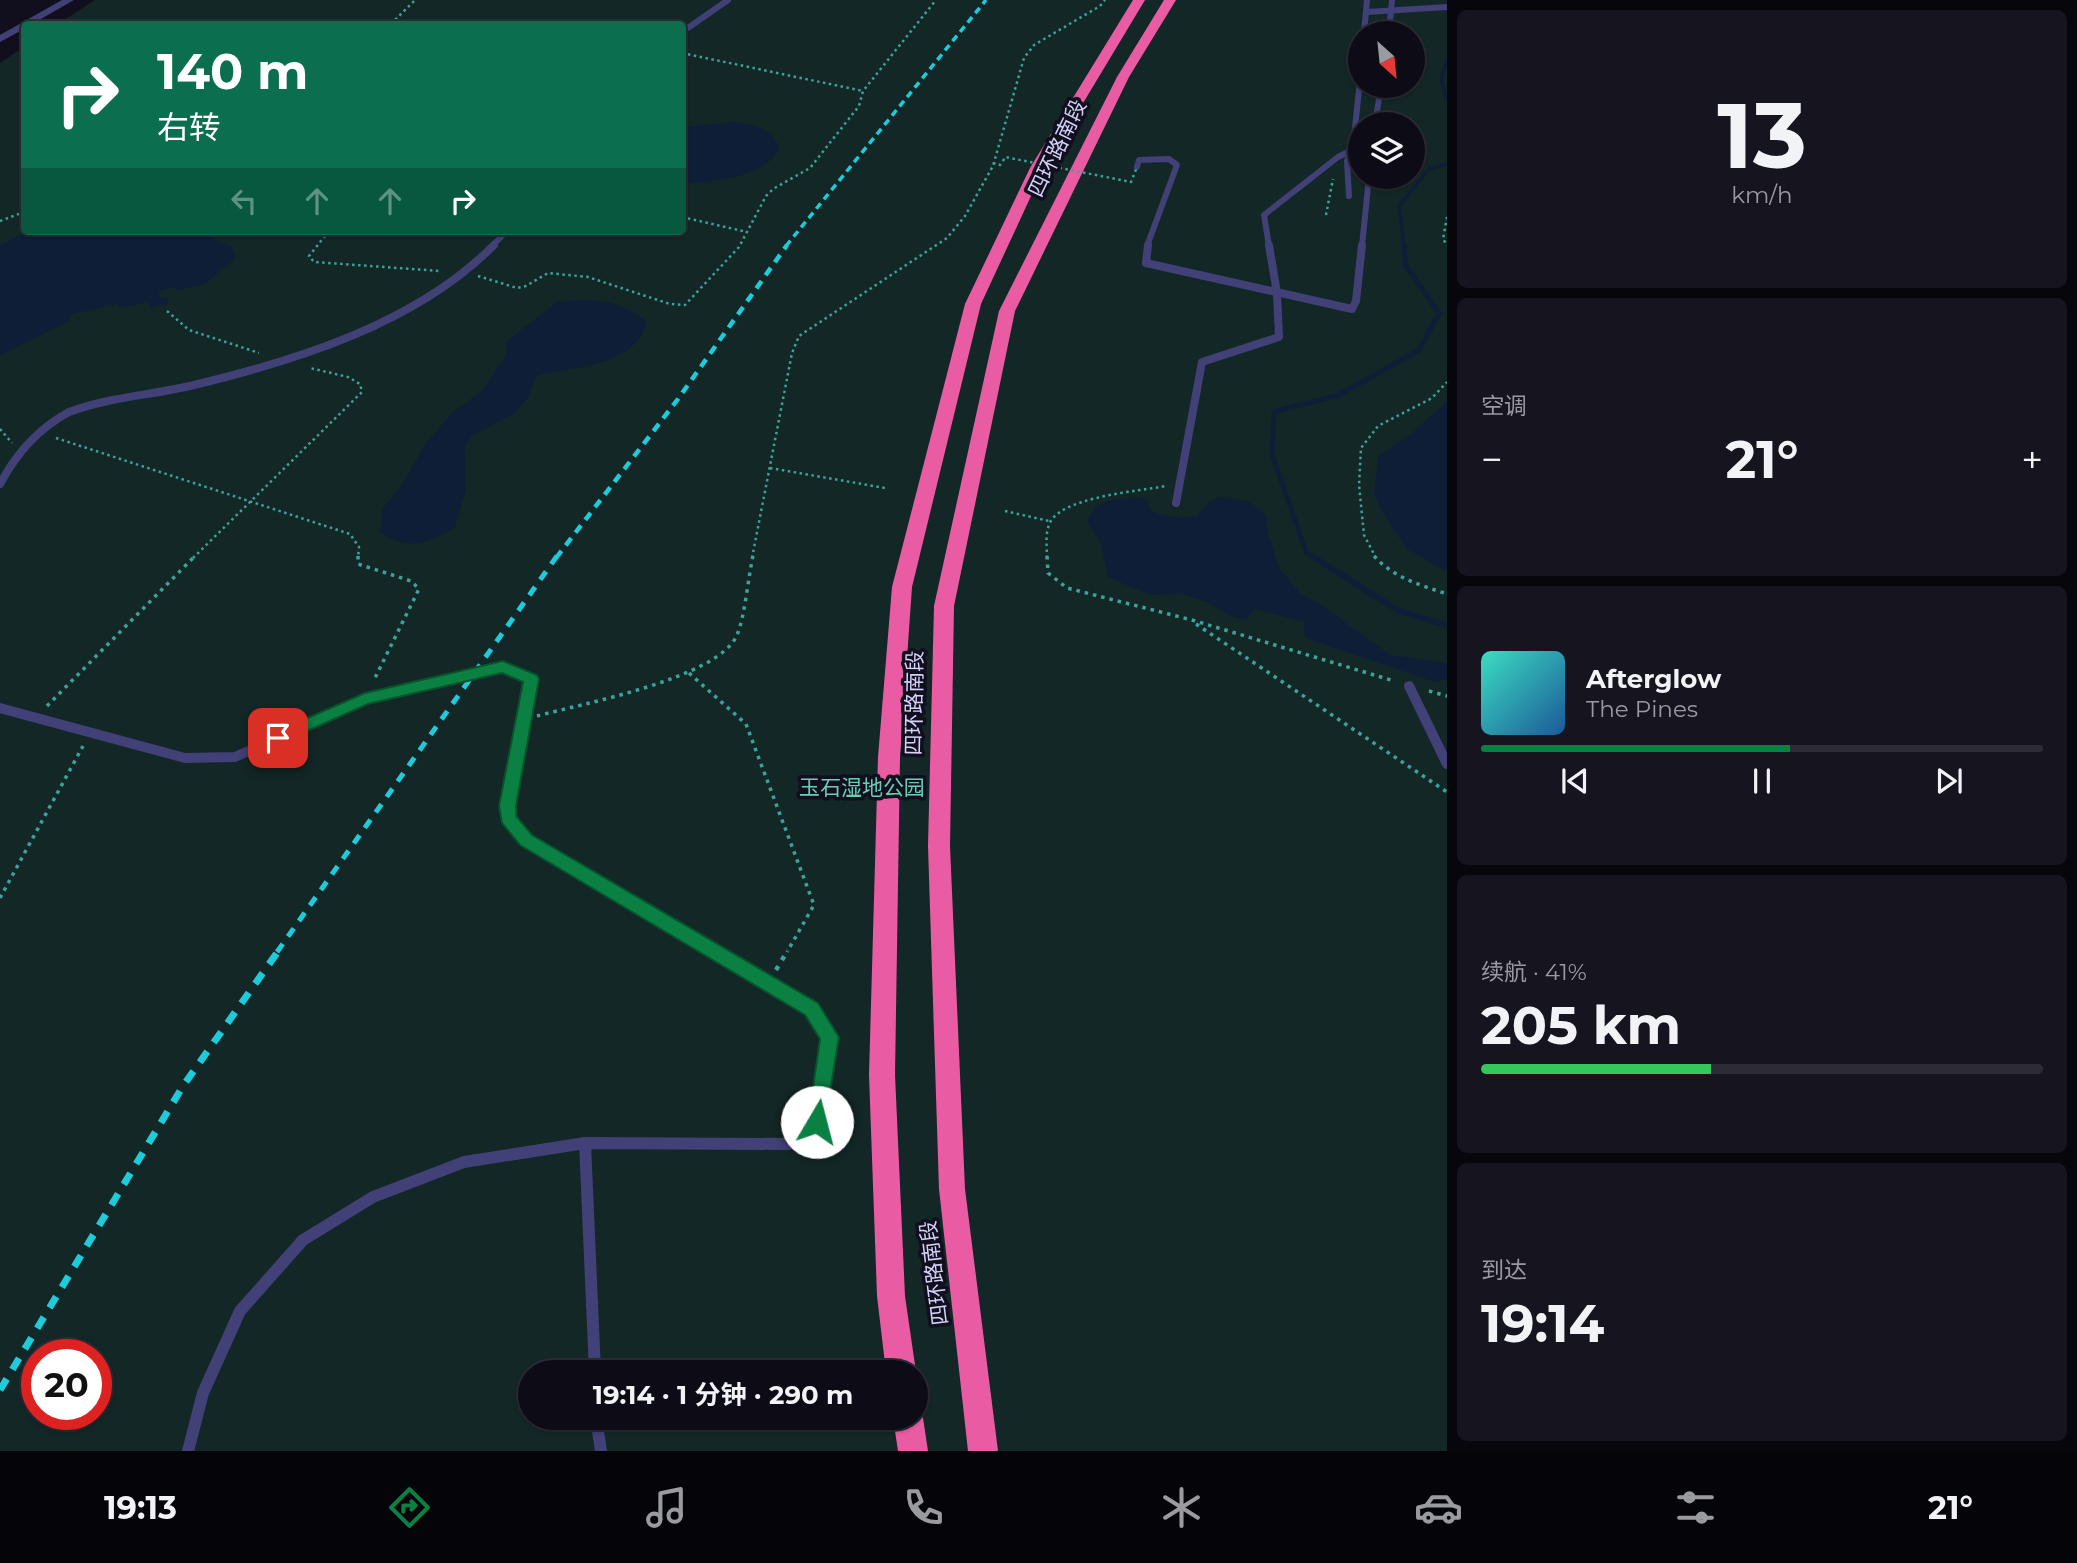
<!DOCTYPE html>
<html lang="zh">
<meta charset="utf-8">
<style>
body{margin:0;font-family:Montserrat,"Noto Sans SC",sans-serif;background:#16141f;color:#f1f3f6;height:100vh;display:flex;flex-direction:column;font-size:26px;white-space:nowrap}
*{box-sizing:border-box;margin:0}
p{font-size:23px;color:#9a9ba1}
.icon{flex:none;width:38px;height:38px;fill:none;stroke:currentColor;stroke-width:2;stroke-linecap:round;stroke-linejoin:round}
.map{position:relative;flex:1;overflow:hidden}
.side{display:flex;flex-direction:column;gap:10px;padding:10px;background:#07060c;width:630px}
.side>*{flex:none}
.hud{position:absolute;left:21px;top:21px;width:665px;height:214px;border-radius:7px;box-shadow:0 2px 5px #0004,0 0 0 2px #2d2b35;background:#0b6e4f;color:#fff;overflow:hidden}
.needle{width:46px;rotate:153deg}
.buttons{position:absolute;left:1348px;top:21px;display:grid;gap:14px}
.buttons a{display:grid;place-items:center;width:77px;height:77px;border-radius:50%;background:#0d0b16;box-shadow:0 2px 5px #0004,0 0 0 2px #2d2b35;font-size:35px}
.speed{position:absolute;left:21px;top:1339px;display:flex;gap:14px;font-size:35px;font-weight:700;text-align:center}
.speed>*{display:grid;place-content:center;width:91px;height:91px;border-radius:50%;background:#0d0b16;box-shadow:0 2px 5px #0004,0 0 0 2px #2d2b35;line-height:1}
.speed .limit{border:10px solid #d22;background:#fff;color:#111}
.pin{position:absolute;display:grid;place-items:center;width:60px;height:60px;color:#fff;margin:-30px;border-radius:14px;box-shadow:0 4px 10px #0006}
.me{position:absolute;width:77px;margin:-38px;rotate:8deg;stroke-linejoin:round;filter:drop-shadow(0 0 5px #0008)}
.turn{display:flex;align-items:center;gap:24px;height:147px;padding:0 21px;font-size:32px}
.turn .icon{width:91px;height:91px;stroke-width:2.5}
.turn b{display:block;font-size:49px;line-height:60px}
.lanes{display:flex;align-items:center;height:66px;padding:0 21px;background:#0003;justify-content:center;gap:35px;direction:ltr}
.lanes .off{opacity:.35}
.big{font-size:52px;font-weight:700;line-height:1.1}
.side .widget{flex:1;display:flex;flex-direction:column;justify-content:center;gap:10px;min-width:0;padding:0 24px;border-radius:10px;background:#16141f}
.side .dial{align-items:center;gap:0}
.dial b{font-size:91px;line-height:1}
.song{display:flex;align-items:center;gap:21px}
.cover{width:84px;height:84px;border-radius:10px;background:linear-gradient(135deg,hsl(170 70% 55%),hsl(210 70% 35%))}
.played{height:7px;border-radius:4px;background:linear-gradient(90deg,#0b8043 55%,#2d2b35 55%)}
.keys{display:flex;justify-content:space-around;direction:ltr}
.heat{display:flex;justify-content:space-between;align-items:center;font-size:38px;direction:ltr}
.charge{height:10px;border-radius:5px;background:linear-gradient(90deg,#34c759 41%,#2d2b35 0)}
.trip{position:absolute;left:518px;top:1360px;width:410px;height:70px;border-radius:35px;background:#0d0b16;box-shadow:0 2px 5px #0004,0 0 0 2px #2d2b35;font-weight:700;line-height:70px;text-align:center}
.menu{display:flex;height:112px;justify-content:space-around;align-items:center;background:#050409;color:#9a9ba1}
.menu .icon{width:49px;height:49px}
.menu .current{color:#0b8043}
.menu b{font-size:32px;color:#f1f3f6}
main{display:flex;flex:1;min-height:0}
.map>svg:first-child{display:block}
.green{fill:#132726;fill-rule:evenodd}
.water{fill:#0f1e37}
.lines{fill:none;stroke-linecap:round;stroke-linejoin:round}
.stream-far2{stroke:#0f1e37;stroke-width:3.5}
.stream-far1{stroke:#0f1e37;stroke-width:5}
.stream{stroke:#0f1e37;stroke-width:6}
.path-far2{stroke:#3da299;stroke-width:2.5;stroke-dasharray:2.5 3.5;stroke-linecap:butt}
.path-far1{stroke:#3da299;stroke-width:3.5;stroke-dasharray:3.5 5;stroke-linecap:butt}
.path{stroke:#3da299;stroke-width:4.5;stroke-dasharray:4.5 7;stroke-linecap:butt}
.service-far3{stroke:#414077;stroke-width:6}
.service-far2{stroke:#414077;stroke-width:8}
.service-far1{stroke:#414077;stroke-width:10}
.service{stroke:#414077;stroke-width:12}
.minor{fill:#414077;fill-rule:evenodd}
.motorway{fill:#e95ca3;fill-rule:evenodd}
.rail-far3{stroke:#1dcbda;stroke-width:3.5;stroke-dasharray:7 5;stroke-linecap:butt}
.rail-far2{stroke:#1dcbda;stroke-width:4.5;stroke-dasharray:9 7;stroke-linecap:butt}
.rail-far1{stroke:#1dcbda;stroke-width:5;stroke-dasharray:10 9;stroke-linecap:butt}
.rail{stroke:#1dcbda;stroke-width:7;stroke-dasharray:13 11;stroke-linecap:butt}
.path-bridge{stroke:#3da299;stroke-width:2.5;stroke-dasharray:2.5 3.5;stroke-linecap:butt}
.route{fill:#0b8043;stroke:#07532c;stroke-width:2}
.labels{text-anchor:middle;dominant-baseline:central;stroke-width:7;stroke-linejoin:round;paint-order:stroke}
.street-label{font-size:21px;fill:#d5d2f9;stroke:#110f1e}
.park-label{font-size:21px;fill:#68cfb3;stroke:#110f1e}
</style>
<main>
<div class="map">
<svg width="1447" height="1451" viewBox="0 0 1447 1451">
<rect width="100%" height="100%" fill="#110f1e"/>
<!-- green -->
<path class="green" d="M95,0H1447V1451H0V63L24,47V231H682V24H58ZM1360,33H1412V86H1360ZM1360,124H1412V177H1360ZM37,1354H96V1414H37ZM530,1372H915V1418H530Z"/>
<!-- water -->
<g class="water">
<path d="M733,122C756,125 768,126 780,147C765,179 714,181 683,184V127Z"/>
<path d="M30,231H197L232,247L236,258L205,284L178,290L173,287L158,291L160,298H168L167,304L149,308V302L119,308L118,304L72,314L69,321L0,355V245Z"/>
<path d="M581,300C612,301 622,303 647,322C636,365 574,368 537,375L527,399L513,414L473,435L465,446L466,490L455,527C426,544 411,551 380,533L383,508L402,485L425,444L453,412L483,390L506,355L507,341L557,302Z"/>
<path d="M1447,401V572L1407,549L1386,518L1374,495L1378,457L1414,431Z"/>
<path d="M1219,497L1248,501L1266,515L1268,532L1279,568L1299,592L1324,607L1390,655L1447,663V679L1435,682L1305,638L1304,622L1254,609L1246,620L1230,616L1207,602L1182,594L1150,595L1108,577L1101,543L1088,524C1091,496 1122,499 1144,498L1148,501L1149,509C1159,517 1183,518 1197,516L1210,501Z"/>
</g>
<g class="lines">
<!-- stream-far2 -->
<g class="stream-far2">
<path d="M1447,61L1441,79L1447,100"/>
<path d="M1404,246L1399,206L1429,169L1447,164"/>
</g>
<!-- stream-far1 -->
<path class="stream-far1" d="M1315,558L1306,552L1272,454L1274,412L1339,395L1419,350L1439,313L1406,266L1404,245"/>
<!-- stream -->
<path class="stream" d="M1312,556L1399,611L1447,625"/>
<!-- path-far2 -->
<g class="path-far2">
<path d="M391,24L415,0"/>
<path d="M682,53L863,91"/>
<path d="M993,163L1000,165L1003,161"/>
<path d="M1326,215L1333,179"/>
<path d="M682,217L747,232"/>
<path d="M1447,217L1443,239L1447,245"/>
<path d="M0,221L24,212"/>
<path d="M306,231L325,236"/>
<path d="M329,231L309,256L314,262L440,271"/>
<path d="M478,276L517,288L526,286L548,273L588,277L670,304L685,305L739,247L766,196L773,189L810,168L859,106L863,91L936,0"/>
<path d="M167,311L189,330L259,353"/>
<path d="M0,429L12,443"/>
<path d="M56,438L350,534L359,547L358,558"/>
<path d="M770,468L885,488"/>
<path d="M1005,511L1049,521"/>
<path d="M193,558L362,392L360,384L348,377L310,368"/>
<path d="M752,558L792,353L799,336L947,238L965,216L993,166L1024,58L1034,45L1100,6L1105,0"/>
<path d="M1047,558C1047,547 1045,535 1049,525C1058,497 1140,491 1166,486"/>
<path d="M1376,558L1364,535L1359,485L1361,448L1378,426L1432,398L1447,382"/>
</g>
<!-- path-far1 -->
<g class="path-far1">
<path d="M358,556V564L411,581L419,589L374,680"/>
<path d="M1047,556L1048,573L1067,588L1192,620L1394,681"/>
<path d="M1374,556C1394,578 1420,585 1447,594"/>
<path d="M1196,624L1447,792"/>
<path d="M689,673L746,724L814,905L787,952"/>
<path d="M1429,691L1447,696"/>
<path d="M47,706L195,556"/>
<path d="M537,716C581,704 719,678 737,635C745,616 748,578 753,556"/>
<path d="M0,898L83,746"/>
</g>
<!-- path -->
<path class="path" d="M776,970L788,950"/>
<!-- service-far3 -->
<g class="service-far3">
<path d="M1367,12L1447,7"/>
<path d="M682,32L728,0"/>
<path d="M1364,33L1367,0"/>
<path d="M1389,33L1392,0"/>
<path d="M1375,124L1381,86"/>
<path d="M1137,167L1139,160L1169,159L1177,165L1147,246"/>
<path d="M1349,196L1347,161L1353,147L1360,80"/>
<path d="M492,246L507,231"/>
<path d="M1269,246L1264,215L1338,157L1360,146"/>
<path d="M1362,246L1369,177"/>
</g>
<!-- service-far2 -->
<g class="service-far2">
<path d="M1148,245L1146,263L1352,309L1356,301L1362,245"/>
<path d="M0,484C16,454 39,428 69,412C109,397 153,395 194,385C298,360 417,323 494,245"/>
<path d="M1176,503L1202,362L1279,337L1277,293L1269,245"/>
</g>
<!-- service-far1 -->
<g class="service-far1">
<path d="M1409,686L1447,764"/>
<path d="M0,708L185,758L235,757L365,699L503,667L531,679L507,805V818L526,840L716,952"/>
</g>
<!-- service -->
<g class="service">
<path d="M585,1143L595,1372"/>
<path d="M596,1418L601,1451"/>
<path d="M188,1451L203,1393L240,1311L303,1240L373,1197L464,1162L585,1143L789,1144L817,1123L829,1037L811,1008L713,950"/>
</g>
<!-- minor -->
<path class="minor" d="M62,0H74L32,24H24V29L0,42V35Z"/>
<!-- motorway -->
<g class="motorway">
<path d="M1133,0H1145L1044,168L981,304L912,587L900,757L895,1075L905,1296L916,1372H886L877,1296L869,1075L878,757L892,587L965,304L1030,168Z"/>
<path d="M1164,0H1176L1129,77L1015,311L954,606L950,846L965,1189L998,1451H968L939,1189L928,846L934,606L999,311L1117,77Z"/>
<path d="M915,1406L923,1418L928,1451H898L893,1418H915Z"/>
</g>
<!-- rail-far3 -->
<path class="rail-far3" d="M786,246L986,0"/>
<!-- rail-far2 -->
<path class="rail-far2" d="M556,558L678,399L787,245"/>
<!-- rail-far1 -->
<path class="rail-far1" d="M277,952L557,556"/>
<!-- rail -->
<path class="rail" d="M0,1390L183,1086L279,950"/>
<!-- path-bridge -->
<path class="path-bridge" d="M1003,161L1005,157L1131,182L1137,167"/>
</g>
<!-- route -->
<path class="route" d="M503,661L537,675L539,679L516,806V816L532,835L818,1003L839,1037L824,1129L817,1132L810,1129L808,1122L820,1039L805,1015L520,845L502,823L499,806L523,682L502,673L368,704L278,744L270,738L273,733L365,693Z"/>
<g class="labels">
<!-- street labels -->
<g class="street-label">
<text transform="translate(1057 148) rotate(-64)">四环路南段</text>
<text transform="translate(914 703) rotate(-89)">四环路南段</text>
<text transform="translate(934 1273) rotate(-97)">四环路南段</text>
</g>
<!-- park labels -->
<g class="park-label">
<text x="862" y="787">玉石湿地公园</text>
</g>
</g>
</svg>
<div class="buttons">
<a><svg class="needle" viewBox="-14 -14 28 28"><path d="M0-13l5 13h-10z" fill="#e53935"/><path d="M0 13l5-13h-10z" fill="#9a9ba1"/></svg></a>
<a><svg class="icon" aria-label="layers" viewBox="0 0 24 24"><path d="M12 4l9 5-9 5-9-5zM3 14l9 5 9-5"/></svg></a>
</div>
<div class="speed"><div class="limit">20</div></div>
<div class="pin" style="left:278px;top:738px;background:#d93025"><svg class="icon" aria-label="arrive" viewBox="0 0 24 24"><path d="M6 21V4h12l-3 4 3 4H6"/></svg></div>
<svg class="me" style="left:817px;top:1122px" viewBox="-20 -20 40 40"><circle r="19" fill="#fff"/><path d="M0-13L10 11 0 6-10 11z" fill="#0b8043"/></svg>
<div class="trip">19:14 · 1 分钟 · 290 m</div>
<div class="hud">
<div class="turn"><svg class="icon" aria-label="right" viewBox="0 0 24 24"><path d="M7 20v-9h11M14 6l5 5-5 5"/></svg><div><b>140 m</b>右转</div></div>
<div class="lanes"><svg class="icon off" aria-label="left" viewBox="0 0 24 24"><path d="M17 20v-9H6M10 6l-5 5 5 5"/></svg><svg class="icon off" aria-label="ahead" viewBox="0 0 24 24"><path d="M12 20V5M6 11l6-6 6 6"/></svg><svg class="icon off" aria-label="ahead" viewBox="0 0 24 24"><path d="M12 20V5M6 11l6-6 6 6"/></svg><svg class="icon" aria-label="right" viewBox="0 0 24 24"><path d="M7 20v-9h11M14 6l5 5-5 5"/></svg></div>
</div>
</div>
<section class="side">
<div class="widget dial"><b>13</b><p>km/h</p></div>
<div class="widget"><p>空调</p>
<div class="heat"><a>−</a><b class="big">21°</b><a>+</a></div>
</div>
<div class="widget">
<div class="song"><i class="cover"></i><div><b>Afterglow</b><p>The Pines</p></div></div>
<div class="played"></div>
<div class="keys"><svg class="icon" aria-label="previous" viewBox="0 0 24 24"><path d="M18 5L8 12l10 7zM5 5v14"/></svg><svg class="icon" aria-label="pause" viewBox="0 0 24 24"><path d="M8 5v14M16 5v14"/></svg><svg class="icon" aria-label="next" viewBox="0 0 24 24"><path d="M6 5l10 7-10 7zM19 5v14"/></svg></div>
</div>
<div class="widget"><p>续航 · 41%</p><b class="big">205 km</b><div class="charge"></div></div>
<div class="widget"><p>到达</p><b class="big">19:14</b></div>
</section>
</main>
<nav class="menu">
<b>19:13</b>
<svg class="icon current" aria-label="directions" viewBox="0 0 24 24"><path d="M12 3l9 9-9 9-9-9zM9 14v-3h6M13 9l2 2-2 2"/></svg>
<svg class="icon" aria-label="music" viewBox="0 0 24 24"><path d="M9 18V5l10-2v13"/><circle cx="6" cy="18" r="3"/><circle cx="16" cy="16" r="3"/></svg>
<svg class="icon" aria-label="phone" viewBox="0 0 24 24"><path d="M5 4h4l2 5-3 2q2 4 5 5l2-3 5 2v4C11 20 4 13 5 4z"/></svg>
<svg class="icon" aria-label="climate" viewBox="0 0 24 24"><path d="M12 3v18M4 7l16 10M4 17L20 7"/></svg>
<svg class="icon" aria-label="car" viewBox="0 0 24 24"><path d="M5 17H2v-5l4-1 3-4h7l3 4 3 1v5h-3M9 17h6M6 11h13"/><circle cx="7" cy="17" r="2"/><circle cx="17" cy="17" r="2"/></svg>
<svg class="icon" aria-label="filters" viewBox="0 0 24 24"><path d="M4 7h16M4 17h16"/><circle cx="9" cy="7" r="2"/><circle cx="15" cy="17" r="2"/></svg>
<b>21°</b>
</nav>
